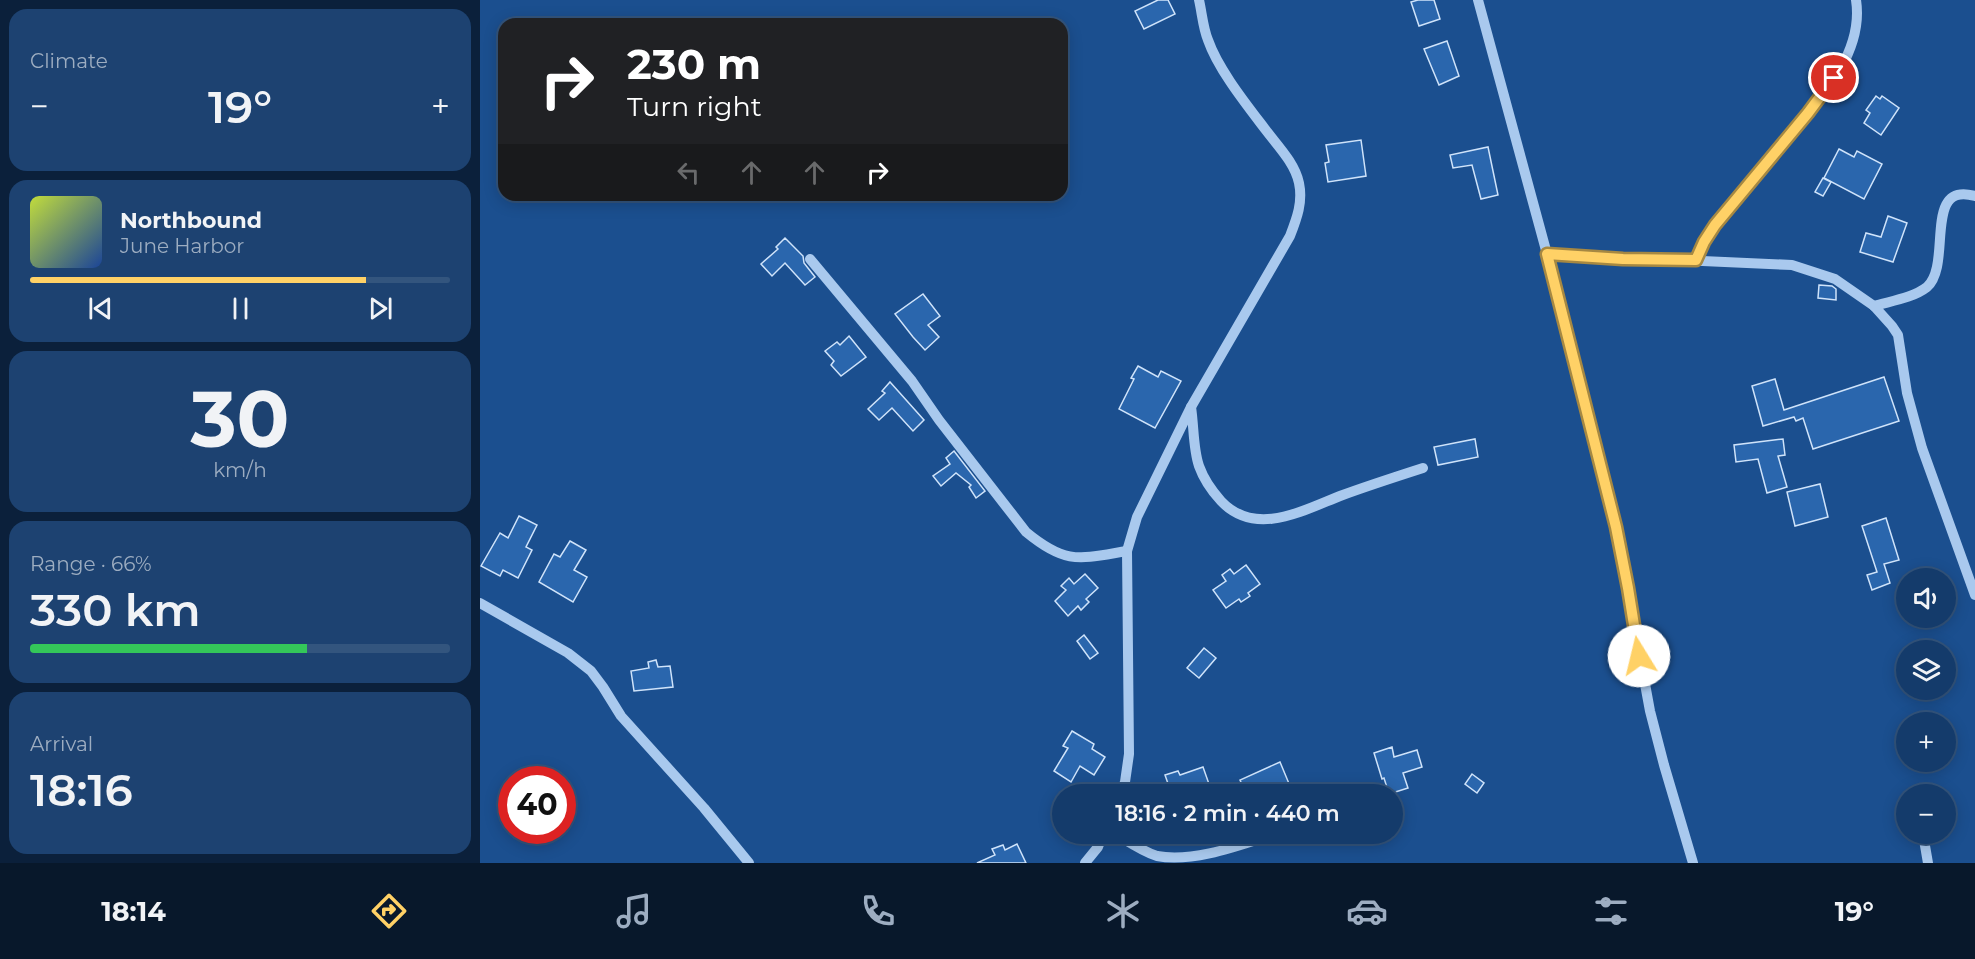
<!DOCTYPE html>
<meta charset="utf-8">
<style>
body{margin:0;font-family:Montserrat,sans-serif;background:#1d4271;color:#f1f3f6;height:100vh;display:flex;flex-direction:column;font-size:22px;white-space:nowrap}
*{box-sizing:border-box;margin:0}
p{font-size:20px;color:#9dadc1}
.icon{flex:none;width:33px;height:33px;fill:none;stroke:currentColor;stroke-width:2;stroke-linecap:round;stroke-linejoin:round}
.map{position:relative;flex:1;overflow:hidden}
.sheet{display:flex;flex-direction:column;gap:9px;padding:9px;background:#0b203b;width:480px}
.sheet>*{flex:none}
.hud{position:absolute;left:18px;top:18px;width:570px;height:183px;border-radius:18px;box-shadow:0 3px 15px #0003,0 0 0 2px #33557e;background:#202124;color:#fff;overflow:hidden}
.tools{position:absolute;left:1416px;top:568px;display:grid;gap:12px}
.tools a{display:grid;place-items:center;width:60px;height:60px;border-radius:50%;background:#143b6b;box-shadow:0 3px 15px #0003,0 0 0 2px #33557e;font-size:30px}
.speed{position:absolute;left:18px;top:766px;display:flex;gap:12px;font-size:30px;font-weight:700;text-align:center}
.speed>*{display:grid;place-content:center;width:78px;height:78px;border-radius:50%;background:#143b6b;box-shadow:0 3px 15px #0003,0 0 0 2px #33557e;line-height:1}
.speed .limit{border:9px solid #d22;background:#fff;color:#111}
.pin{position:absolute;display:grid;place-items:center;width:51px;height:51px;color:#fff;margin:-26px;border:3px solid #fff;border-radius:50%;box-shadow:0 2px 6px #0007}
.me{position:absolute;width:66px;margin:-33px;rotate:351deg;stroke-linejoin:round;filter:drop-shadow(0 0 4px #0008)}
.turn{display:flex;align-items:center;gap:21px;height:126px;padding:0 30px;font-size:27px}
.turn .icon{width:78px;height:78px;stroke-width:2.5}
.turn b{display:block;font-size:42px;line-height:51px}
.lanes{display:flex;align-items:center;height:57px;padding:0 30px;background:#0003;justify-content:center;gap:30px;direction:ltr}
.lanes .off{opacity:.35}
.big{font-size:45px;font-weight:600;line-height:1.1}
.sheet .card{flex:1;display:flex;flex-direction:column;justify-content:center;gap:9px;min-width:0;padding:0 21px;border-radius:18px;background:#1d4271}
.sheet .dial{align-items:center;gap:0}
.dial b{font-size:78px;line-height:1}
.song{display:flex;align-items:center;gap:18px}
.cover{width:72px;height:72px;border-radius:9px;background:linear-gradient(135deg,hsl(70 70% 55%),hsl(220 70% 35%))}
.played{height:6px;border-radius:3px;background:linear-gradient(90deg,#ffd166 80%,#33557e 80%)}
.keys{display:flex;justify-content:space-around;direction:ltr}
.heat{display:flex;justify-content:space-between;align-items:center;font-size:33px;direction:ltr}
.charge{height:9px;border-radius:4px;background:linear-gradient(90deg,#34c759 66%,#33557e 0)}
.trip{position:absolute;left:572px;top:784px;width:351px;height:60px;border-radius:30px;background:#143b6b;box-shadow:0 3px 15px #0003,0 0 0 2px #33557e;font-weight:600;line-height:60px;text-align:center}
.tabs{display:flex;height:96px;justify-content:space-around;align-items:center;background:#08182b;color:#9dadc1}
.tabs .icon{width:42px;height:42px}
.tabs .on{color:#ffd166}
.tabs b{font-size:27px;color:#f1f3f6}
main{display:flex;flex:1;min-height:0}
.map>svg:first-child{display:block}
.building{fill:#2a66ad;stroke:#cfe3fa;stroke-width:1.5}
.lines{fill:none;stroke-linecap:round;stroke-linejoin:round}
.minor{stroke:#a9c9ee;stroke-width:10}
.route-casing{stroke:#a68842;stroke-width:15}
.route{stroke:#ffd166;stroke-width:10}
</style>
<main>
<section class="sheet">
<div class="card"><p>Climate</p>
<div class="heat"><a>−</a><b class="big">19°</b><a>+</a></div>
</div>
<div class="card">
<div class="song"><i class="cover"></i><div><b>Northbound</b><p>June Harbor</p></div></div>
<div class="played"></div>
<div class="keys"><svg class="icon" aria-label="previous" viewBox="0 0 24 24"><path d="M18 5L8 12l10 7zM5 5v14"/></svg><svg class="icon" aria-label="pause" viewBox="0 0 24 24"><path d="M8 5v14M16 5v14"/></svg><svg class="icon" aria-label="next" viewBox="0 0 24 24"><path d="M6 5l10 7-10 7zM19 5v14"/></svg></div>
</div>
<div class="card dial"><b>30</b><p>km/h</p></div>
<div class="card"><p>Range · 66%</p><b class="big">330 km</b><div class="charge"></div></div>
<div class="card"><p>Arrival</p><b class="big">18:16</b></div>
</section>
<div class="map">
<svg width="1495" height="863" viewBox="0 0 1495 863">
<rect width="100%" height="100%" fill="#1b4f8f"/>
<!-- building -->
<g class="building">
<path d="M678,0H688L695,14L664,29L655,11Z"/>
<path d="M938,0H954L960,19L939,26L931,2Z"/>
<path d="M967,41L979,76L959,85L944,49Z"/>
<path d="M1396,96L1400,99L1402,96L1419,108L1401,135L1384,123L1390,113L1386,110Z"/>
<path d="M881,140L886,176L848,182L845,163L849,162L846,145Z"/>
<path d="M1008,147L1018,195L1001,199L992,165L973,168L970,155Z"/>
<path d="M1359,149L1374,157L1377,151L1402,164L1384,199L1344,178Z"/>
<path d="M1343,178L1351,182L1343,196L1335,192Z"/>
<path d="M1408,216L1427,223L1413,262L1380,252L1386,233L1401,237Z"/>
<path d="M305,238L323,256L324,263L335,277L325,285L305,263L292,276L281,264L298,249L296,247Z"/>
<path d="M1339,285L1352,286L1356,289V300L1338,298Z"/>
<path d="M443,294L460,316L448,325L459,337L445,350L433,337L415,314Z"/>
<path d="M369,336L386,357L361,376L351,365L354,361L345,351L357,342L360,345Z"/>
<path d="M658,366L678,377L681,371L701,381L675,428L639,409L654,379L651,378Z"/>
<path d="M1404,377L1419,421L1333,449L1323,418L1316,421L1314,417L1283,426L1272,386L1295,379L1304,410Z"/>
<path d="M410,382L444,420L433,431L412,408L399,420L388,409L405,393L402,391Z"/>
<path d="M995,439L998,457L958,465L954,447Z"/>
<path d="M1303,439L1305,455L1298,456L1307,487L1287,493L1278,459L1256,462L1254,445Z"/>
<path d="M474,451L505,491L496,498L489,487L491,485L476,473L461,486L453,476L470,464L466,458Z"/>
<path d="M1340,484L1348,517L1315,526L1307,492Z"/>
<path d="M39,516L57,525L46,547L52,550L38,578L23,570L20,576L1,566L20,533L28,538Z"/>
<path d="M1406,518L1419,560L1404,564L1410,583L1392,590L1387,575L1397,572L1382,526Z"/>
<path d="M90,541L106,550L94,570L107,577L93,602L59,582L74,554L80,557Z"/>
<path d="M766,565L780,584L768,593L770,596L761,602L759,599L746,608L733,590L746,581L742,575L750,569L754,574Z"/>
<path d="M605,574L618,588L606,599L609,602L601,610L598,606L588,616L575,601L586,590L581,586L589,578L594,584Z"/>
<path d="M604,635L618,653L610,659L597,641Z"/>
<path d="M724,648L736,658L719,678L707,668Z"/>
<path d="M176,660L178,667L190,666L193,687L154,691L151,671L169,668L168,662Z"/>
<path d="M592,731L614,744L612,749L625,757L614,775L600,766L591,782L574,771L588,748L583,746Z"/>
<path d="M912,747L914,757L937,750L942,767L923,773L928,788L909,794L904,778L902,779L894,753Z"/>
<path d="M800,762L810,786L790,795H767L760,780Z"/>
<path d="M723,767L729,784L698,795H692L685,775L698,771L700,775Z"/>
<path d="M992,774L1004,783L997,793L985,784Z"/>
<path d="M537,844L546,863H497L515,855L512,849L523,845L525,850Z"/>
</g>
<g class="lines">
<!-- minor -->
<g class="minor">
<path d="M998,0L1067,254L1136,527L1170,711L1184,765L1213,863"/>
<path d="M1067,254L1312,265L1355,279L1394,306L1412,326L1418,335L1427,393L1442,448L1495,595"/>
<path d="M330,259L432,381L459,420L546,532C586,565 599,559 647,551"/>
<path d="M1216,260L1224,241L1235,225C1257,200 1278,173 1300,147C1333,107 1385,57 1376,0"/>
<path d="M1394,306C1411,301 1433,298 1447,287C1473,264 1442,181 1495,196"/>
<path d="M711,407C714,426 713,449 719,466C724,480 731,490 741,501C775,537 822,511 860,496C887,486 915,477 943,468"/>
<path d="M0,603L88,653L111,671L123,687L141,716L224,808L269,863"/>
<path d="M640,795L645,782L649,754L647,551L657,517L711,407L810,236C817,218 823,202 819,183C815,163 797,145 785,129C766,104 738,69 728,40C723,28 722,13 719,0"/>
<path d="M636,834C649,842 662,851 677,856C713,863 760,845 794,834"/>
<path d="M1443,834L1448,863"/>
<path d="M605,863L618,847L623,834"/>
</g>
</g>
<g class="lines">
<defs>
<path id="route" d="M1159,656L1148,588L1136,527L1067,254L1143,259L1216,260L1224,242L1235,225L1328,113L1354,78"/>
</defs>
<!-- route casing -->
<use href="#route" class="route-casing"/>
<!-- route -->
<use href="#route" class="route"/>
</g>
</svg>
<div class="tools">
<a><svg class="icon" aria-label="sound" viewBox="0 0 24 24"><path d="M4 9h4l5-4v14l-5-4H4zM17 9q2 3 0 6"/></svg></a>
<a><svg class="icon" aria-label="layers" viewBox="0 0 24 24"><path d="M12 4l9 5-9 5-9-5zM3 14l9 5 9-5"/></svg></a>
<a>+</a>
<a>−</a>
</div>
<div class="speed"><div class="limit">40</div></div>
<div class="pin" style="left:1354px;top:78px;background:#d93025"><svg class="icon" aria-label="arrive" viewBox="0 0 24 24"><path d="M6 21V4h12l-3 4 3 4H6"/></svg></div>
<svg class="me" style="left:1159px;top:656px" viewBox="-20 -20 40 40"><circle r="19" fill="#fff"/><path d="M0-13L10 11 0 6-10 11z" fill="#ffd166"/></svg>
<div class="trip">18:16 · 2 min · 440 m</div>
<div class="hud">
<div class="turn"><svg class="icon" aria-label="right" viewBox="0 0 24 24"><path d="M7 20v-9h11M14 6l5 5-5 5"/></svg><div><b>230 m</b>Turn right</div></div>
<div class="lanes"><svg class="icon off" aria-label="left" viewBox="0 0 24 24"><path d="M17 20v-9H6M10 6l-5 5 5 5"/></svg><svg class="icon off" aria-label="ahead" viewBox="0 0 24 24"><path d="M12 20V5M6 11l6-6 6 6"/></svg><svg class="icon off" aria-label="ahead" viewBox="0 0 24 24"><path d="M12 20V5M6 11l6-6 6 6"/></svg><svg class="icon" aria-label="right" viewBox="0 0 24 24"><path d="M7 20v-9h11M14 6l5 5-5 5"/></svg></div>
</div>
</div>
</main>
<nav class="tabs">
<b>18:14</b>
<svg class="icon on" aria-label="directions" viewBox="0 0 24 24"><path d="M12 3l9 9-9 9-9-9zM9 14v-3h6M13 9l2 2-2 2"/></svg>
<svg class="icon" aria-label="music" viewBox="0 0 24 24"><path d="M9 18V5l10-2v13"/><circle cx="6" cy="18" r="3"/><circle cx="16" cy="16" r="3"/></svg>
<svg class="icon" aria-label="phone" viewBox="0 0 24 24"><path d="M5 4h4l2 5-3 2q2 4 5 5l2-3 5 2v4C11 20 4 13 5 4z"/></svg>
<svg class="icon" aria-label="climate" viewBox="0 0 24 24"><path d="M12 3v18M4 7l16 10M4 17L20 7"/></svg>
<svg class="icon" aria-label="car" viewBox="0 0 24 24"><path d="M5 17H2v-5l4-1 3-4h7l3 4 3 1v5h-3M9 17h6M6 11h13"/><circle cx="7" cy="17" r="2"/><circle cx="17" cy="17" r="2"/></svg>
<svg class="icon" aria-label="filters" viewBox="0 0 24 24"><path d="M4 7h16M4 17h16"/><circle cx="9" cy="7" r="2"/><circle cx="15" cy="17" r="2"/></svg>
<b>19°</b>
</nav>
